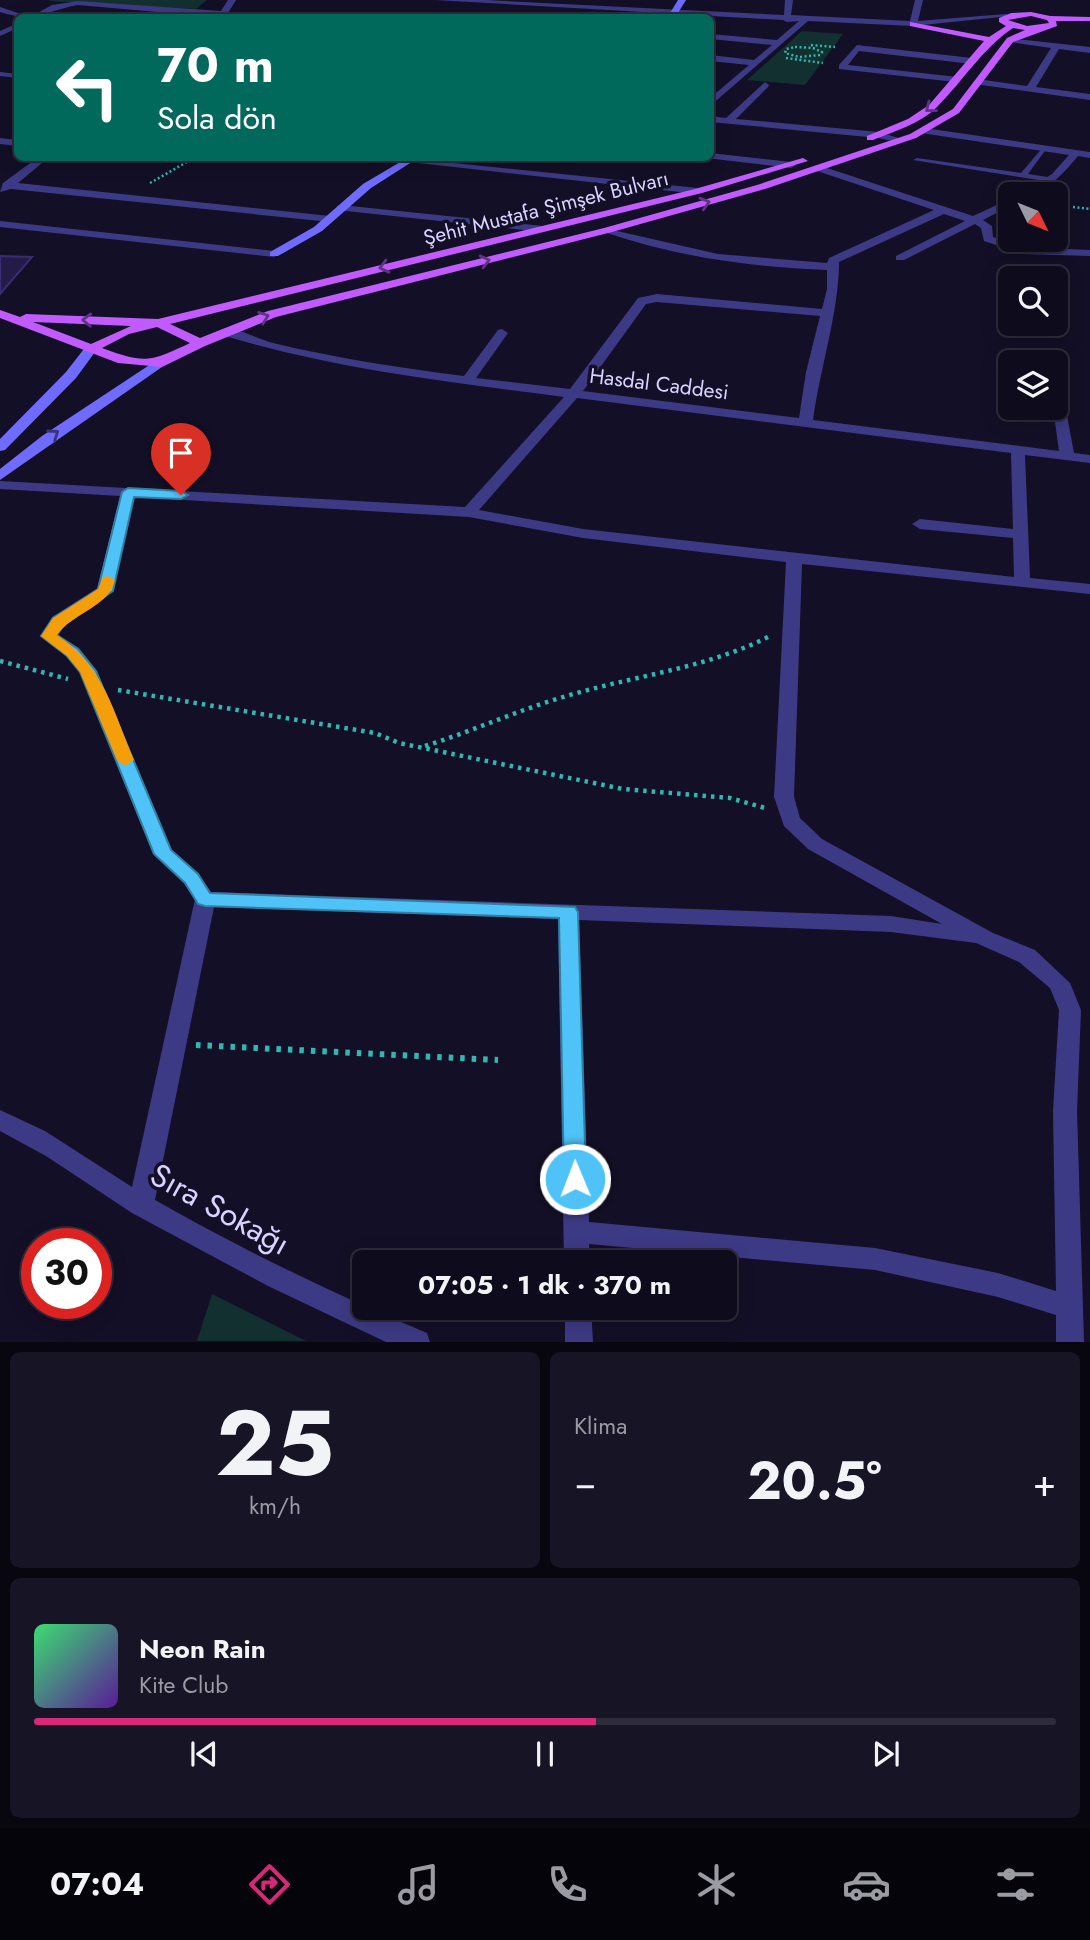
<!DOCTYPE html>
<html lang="tr">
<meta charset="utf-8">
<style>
body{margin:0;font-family:Jost,sans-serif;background:#171425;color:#f1f3f6;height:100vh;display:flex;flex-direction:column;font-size:26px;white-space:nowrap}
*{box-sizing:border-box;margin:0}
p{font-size:23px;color:#9b9ba3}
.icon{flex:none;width:38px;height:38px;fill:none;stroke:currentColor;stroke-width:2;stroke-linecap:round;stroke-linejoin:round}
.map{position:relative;height:1342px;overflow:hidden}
.panel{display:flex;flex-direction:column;gap:10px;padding:10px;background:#08060f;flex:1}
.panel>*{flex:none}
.banner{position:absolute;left:14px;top:14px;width:700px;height:147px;border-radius:10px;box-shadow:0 4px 18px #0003,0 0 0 2px #2e2b3b;background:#00695c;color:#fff;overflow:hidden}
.needle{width:46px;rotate:133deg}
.buttons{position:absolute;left:998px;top:182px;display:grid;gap:14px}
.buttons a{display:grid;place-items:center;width:70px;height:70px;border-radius:10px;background:#0e0b1c;box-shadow:0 4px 18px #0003,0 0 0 2px #2e2b3b;font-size:35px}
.speed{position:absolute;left:21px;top:1228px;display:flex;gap:14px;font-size:35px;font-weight:700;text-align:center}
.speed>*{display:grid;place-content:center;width:91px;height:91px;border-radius:50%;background:#0e0b1c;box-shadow:0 4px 18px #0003,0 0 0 2px #2e2b3b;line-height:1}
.speed .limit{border:10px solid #d22;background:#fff;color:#111}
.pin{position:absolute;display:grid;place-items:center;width:60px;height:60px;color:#fff;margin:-72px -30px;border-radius:50% 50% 50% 0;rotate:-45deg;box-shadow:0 0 7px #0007}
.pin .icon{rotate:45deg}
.me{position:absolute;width:77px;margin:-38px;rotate:359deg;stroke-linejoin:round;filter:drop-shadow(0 0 5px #0008)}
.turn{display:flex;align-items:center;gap:24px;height:147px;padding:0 28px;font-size:32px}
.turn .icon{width:91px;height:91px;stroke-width:2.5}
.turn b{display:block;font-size:49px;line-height:60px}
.big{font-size:52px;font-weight:700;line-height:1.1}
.panel .card{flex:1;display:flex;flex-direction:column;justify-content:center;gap:10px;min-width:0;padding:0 24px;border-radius:10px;background:#171425}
.panel .dial{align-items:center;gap:0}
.dial b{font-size:91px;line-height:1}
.song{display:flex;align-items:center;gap:21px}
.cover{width:84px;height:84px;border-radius:10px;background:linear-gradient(135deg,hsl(140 70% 55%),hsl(270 70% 35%))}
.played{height:7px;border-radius:4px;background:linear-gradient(90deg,#db2777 55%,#2e2b3b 55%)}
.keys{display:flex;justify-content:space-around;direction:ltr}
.heat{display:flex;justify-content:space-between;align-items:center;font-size:38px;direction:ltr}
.panel .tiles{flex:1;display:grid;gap:10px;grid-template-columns:1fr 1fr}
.card:last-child{grid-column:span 2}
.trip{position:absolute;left:352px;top:1250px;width:385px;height:70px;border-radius:10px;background:#0e0b1c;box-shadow:0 4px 18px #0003,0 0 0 2px #2e2b3b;font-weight:700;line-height:70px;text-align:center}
.tab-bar{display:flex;height:112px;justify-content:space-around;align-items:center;background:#06040b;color:#9b9ba3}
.tab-bar .icon{width:49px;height:49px}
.tab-bar .current{color:#db2777}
.tab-bar b{font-size:32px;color:#f1f3f6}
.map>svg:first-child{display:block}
.green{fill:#12302f}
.building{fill:#241b47;stroke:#3b2d73;stroke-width:2}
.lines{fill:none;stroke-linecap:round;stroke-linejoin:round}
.path-far2{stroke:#2fb8b0;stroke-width:2.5;stroke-dasharray:2 2.5;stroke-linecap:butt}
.path-far1{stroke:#2fb8b0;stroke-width:4.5;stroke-dasharray:3.5 5;stroke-linecap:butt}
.path{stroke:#2fb8b0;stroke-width:6;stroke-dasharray:4.5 7;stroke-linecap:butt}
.lane{fill:#3d3a85;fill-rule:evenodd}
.street{fill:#3d3a85;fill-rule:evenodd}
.secondary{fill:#6f6bff;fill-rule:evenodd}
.primary{fill:#c25bff;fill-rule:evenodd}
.oneway{stroke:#623188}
.oneway2{stroke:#38347d}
.route{fill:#4fc3f7;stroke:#337fa1;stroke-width:2}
.slow{fill:#f59e0b}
.labels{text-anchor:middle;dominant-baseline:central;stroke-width:7;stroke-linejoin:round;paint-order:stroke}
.far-street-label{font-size:21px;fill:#d9d4ff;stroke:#130f26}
.near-street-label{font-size:32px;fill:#d9d4ff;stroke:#130f26}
</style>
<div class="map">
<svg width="1090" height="1342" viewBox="0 0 1090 1342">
<rect width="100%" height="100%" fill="#130f26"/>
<!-- green -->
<g class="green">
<path d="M51,0H207L196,9L48,1Z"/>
<path d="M802,31L843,34L805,85L747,80Z"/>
<path d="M212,1294L306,1341H197Z"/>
</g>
<!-- building -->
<path class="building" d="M0,256L32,257L0,294Z"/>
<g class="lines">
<!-- path-far2 -->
<g class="path-far2">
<path d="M811,45L835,47"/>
<path d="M795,47L813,48L822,52L820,55L799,57L785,53L786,49Z"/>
<path d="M786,58L823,63"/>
<path d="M150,183L194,158"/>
<path d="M1073,207L1090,209"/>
</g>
<!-- path-far1 -->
<g class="path-far1">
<path d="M0,661L68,679"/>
<path d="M118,690L375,733L399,743L623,789L730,798L765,808"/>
<path d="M425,746C476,730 525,707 577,693C644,674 710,667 772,635"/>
</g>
<!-- path -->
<path class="path" d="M196,1045L498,1060"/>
<!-- lane -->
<g class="lane">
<path d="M0,72L18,74V78L0,76Z"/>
<path d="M1044,146L1047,148L1028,174L1054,178V182H1051L913,160L917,158L1021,173Z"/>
</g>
<!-- street -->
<g class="street">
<path d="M228,0H236L225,18L78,5C43,11 38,24 0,12V7L30,17L52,5L78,1L221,11Z"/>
<path d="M435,0H485L784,15L785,0H793L791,15L910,21L915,0H923L918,21L1006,14L1010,16L913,26L808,21L710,106V98L749,65L710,61V55L754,60L772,45L710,39V34L777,40L799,21L787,22L783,20Z"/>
<path d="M18,23V28L0,36V31Z"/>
<path d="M1007,38L1090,47V53L1059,49L1036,87L1090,94V100L974,84L973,82L977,79L1027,86L1051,48L1010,42Z"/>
<path d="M857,45L972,58L976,61L972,64L859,51L848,65L958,77L959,79L955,82L839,69V65Z"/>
<path d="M765,82L769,85L768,87L736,119L879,132L905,140L900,143L879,138L710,122V116L726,118Z"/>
<path d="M924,128L1090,152V158L1078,156C1063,174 1046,194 1021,194L1052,174L1069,155L921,133V129Z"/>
<path d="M0,138L18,140V146L0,144Z"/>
<path d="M710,153L791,162L796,165L791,168L706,158H710Z"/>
<path d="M37,158H48L18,183L330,216L335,219L330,222L11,189L0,192L3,183Z"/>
<path d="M405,158L698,188L703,191L698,194L409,162Z"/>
<path d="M818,165L973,216L1010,199V206L983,220L992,226L993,237L1023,247L1090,250V256L1023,254L984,241L981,228L975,224L904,260H896V256L965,221L944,214L839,262C839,312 820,368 813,420L1059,451L1054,415L1045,408H1055V405L1066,410L1074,453L1090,455V463L1025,455L1030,578L1090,584V594L802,564L794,797L800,818L822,839L993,933L1035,950L1070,983L1081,1010L1077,1111L1084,1342H1056V1315L998,1297L875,1270L589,1244L590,1262H564L558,919L214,907L155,1200C243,1250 334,1294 427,1333L430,1342H386L268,1286L132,1213L46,1156L0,1131V1110L45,1131L132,1187L195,899L184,883L153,854L80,672L67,656L41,636L52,617L97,589L120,496L0,489V481L465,507L564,397C449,382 333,369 222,335V329C237,327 258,339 273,343C335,358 401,368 464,376L498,330L502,329L508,333L476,378L570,389L638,298L657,294L822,309L827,289V270C750,267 677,257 604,232V228L718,254L827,263L829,258L934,210L814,170V166ZM657,302L820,316L806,372L799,418L583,391L646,304ZM577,398L1011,453L1013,529L920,519L912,524L920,529L1013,538L1014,577L583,529L479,510ZM134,497L469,517L583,538L786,562L774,797L784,826L808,849L942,924L891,916L211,892L198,873L172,850L97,671L79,648L58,635L64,624L113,591ZM579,920L891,932L976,943L1019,962L1050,988L1059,1010L1053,1111L1056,1291L998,1273L875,1248L589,1222Z"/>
<path d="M341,205L543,226L549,229L543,232L337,210V206Z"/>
<path d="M0,221L274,251L280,254L274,257L0,227Z"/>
<path d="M565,1307H591L593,1342H565Z"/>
</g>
<!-- secondary -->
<g class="secondary">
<path d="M678,0H686L675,18H667Z"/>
<path d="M407,158H418L371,188L322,231L278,256H270V252L314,227L363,184Z"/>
<path d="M92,344L98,348L76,378L5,450L0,451V439L66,372L87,345Z"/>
<path d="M157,360L164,364L162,367L0,480V469L42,436Z"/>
</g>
<!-- primary -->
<path class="primary" d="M1031,12L1050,16L1090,17V21H1056L1057,26L1013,42L959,113L916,138L765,189L612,232L276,317L205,346L162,367L118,363L0,318V310L20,317L26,314L158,319L695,189L803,158L808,161L702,193L170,324L200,338L268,311L604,228L757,185L910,134L953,109L1007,38L1025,30L1013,28C982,49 963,81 937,107C920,124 895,131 873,140H867V136L908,119L929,105L984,41L910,26V22L989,37L1006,26L999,22V18L1011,13ZM1031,16L1047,20L1049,23L1027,26L1008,20ZM33,322L131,326L91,344ZM157,327L190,343C150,362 145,364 102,348L129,334Z"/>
</g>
<!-- one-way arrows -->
<defs><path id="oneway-chevron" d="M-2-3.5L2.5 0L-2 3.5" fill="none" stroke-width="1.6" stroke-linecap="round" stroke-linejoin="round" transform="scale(1.75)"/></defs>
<g class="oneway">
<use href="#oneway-chevron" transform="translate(930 108) rotate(142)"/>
<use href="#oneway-chevron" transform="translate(705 203) rotate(-16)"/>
<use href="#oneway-chevron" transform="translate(485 261) rotate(-14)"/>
<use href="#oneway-chevron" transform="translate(384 267) rotate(166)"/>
<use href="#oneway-chevron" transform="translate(264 317) rotate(-20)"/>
<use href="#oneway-chevron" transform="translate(87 320) rotate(-178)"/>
</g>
<use class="oneway2" href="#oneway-chevron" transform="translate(54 434) rotate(-35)"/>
<!-- route -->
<path class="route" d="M128,488L181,491L188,495L181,499L134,497L113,591L64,625L57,635L78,649L96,671L171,850L198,874L210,893L575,907L578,912L586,1179L583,1186L575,1188L567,1186L564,1179L559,918L205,906L198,904L185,883L154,854L80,672L67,656L41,636L53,618L98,589L122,492Z"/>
<!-- slow -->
<path class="slow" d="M108,576L115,580C109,607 72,613 57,635C104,666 113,711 134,760L125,766L117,760L80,672L67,656L41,636L53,618L98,589L103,577Z"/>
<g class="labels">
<!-- far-street labels -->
<g class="far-street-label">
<text transform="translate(546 208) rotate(-14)">Şehit Mustafa Şimşek Bulvarı</text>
<text transform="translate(659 384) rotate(7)">Hasdal Caddesi</text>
</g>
<!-- near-street labels -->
<g class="near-street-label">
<text transform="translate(220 1209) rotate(29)">Sıra Sokağı</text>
</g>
</g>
</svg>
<div class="buttons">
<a><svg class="needle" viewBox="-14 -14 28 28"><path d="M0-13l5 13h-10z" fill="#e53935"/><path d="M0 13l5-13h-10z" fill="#9b9ba3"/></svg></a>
<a><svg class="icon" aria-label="search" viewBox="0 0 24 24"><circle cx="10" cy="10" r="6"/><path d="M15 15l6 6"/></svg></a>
<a><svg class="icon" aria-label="layers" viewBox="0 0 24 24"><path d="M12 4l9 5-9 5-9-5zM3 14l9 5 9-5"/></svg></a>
</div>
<div class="speed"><div class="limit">30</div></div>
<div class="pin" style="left:181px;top:495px;background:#d93025"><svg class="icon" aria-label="arrive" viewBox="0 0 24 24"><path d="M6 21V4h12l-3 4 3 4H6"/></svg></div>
<svg class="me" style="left:575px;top:1179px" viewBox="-20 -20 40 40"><circle r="17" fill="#4fc3f7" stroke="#fff" stroke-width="3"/><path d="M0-11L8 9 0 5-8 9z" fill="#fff"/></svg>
<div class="trip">07:05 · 1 dk · 370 m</div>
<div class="banner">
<div class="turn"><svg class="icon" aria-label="left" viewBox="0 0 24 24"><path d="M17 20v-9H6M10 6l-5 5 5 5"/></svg><div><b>70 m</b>Sola dön</div></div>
</div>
</div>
<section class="panel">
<div class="tiles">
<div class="card dial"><b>25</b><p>km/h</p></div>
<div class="card"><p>Klima</p>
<div class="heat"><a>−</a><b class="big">20.5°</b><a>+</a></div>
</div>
<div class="card">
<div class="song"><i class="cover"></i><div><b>Neon Rain</b><p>Kite Club</p></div></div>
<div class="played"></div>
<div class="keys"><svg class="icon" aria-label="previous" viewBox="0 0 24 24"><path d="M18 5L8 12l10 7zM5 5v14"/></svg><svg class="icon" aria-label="pause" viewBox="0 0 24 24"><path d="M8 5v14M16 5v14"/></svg><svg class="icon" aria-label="next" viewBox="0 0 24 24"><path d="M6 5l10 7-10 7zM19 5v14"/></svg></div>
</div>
</div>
</section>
<nav class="tab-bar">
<b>07:04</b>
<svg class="icon current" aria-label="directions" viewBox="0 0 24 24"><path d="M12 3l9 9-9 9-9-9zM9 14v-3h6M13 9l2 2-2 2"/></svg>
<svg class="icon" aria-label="music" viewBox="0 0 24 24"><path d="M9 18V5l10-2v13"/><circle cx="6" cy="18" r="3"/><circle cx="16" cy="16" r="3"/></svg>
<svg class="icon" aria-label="phone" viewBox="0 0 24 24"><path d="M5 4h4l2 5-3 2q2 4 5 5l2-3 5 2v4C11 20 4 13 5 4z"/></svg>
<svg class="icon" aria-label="climate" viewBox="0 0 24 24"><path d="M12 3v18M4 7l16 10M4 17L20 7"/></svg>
<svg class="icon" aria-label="car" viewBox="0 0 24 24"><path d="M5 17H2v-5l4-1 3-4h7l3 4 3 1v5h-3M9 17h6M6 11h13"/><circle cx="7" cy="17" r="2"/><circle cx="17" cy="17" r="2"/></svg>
<svg class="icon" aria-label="filters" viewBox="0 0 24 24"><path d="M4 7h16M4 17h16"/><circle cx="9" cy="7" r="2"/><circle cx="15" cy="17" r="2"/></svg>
</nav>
